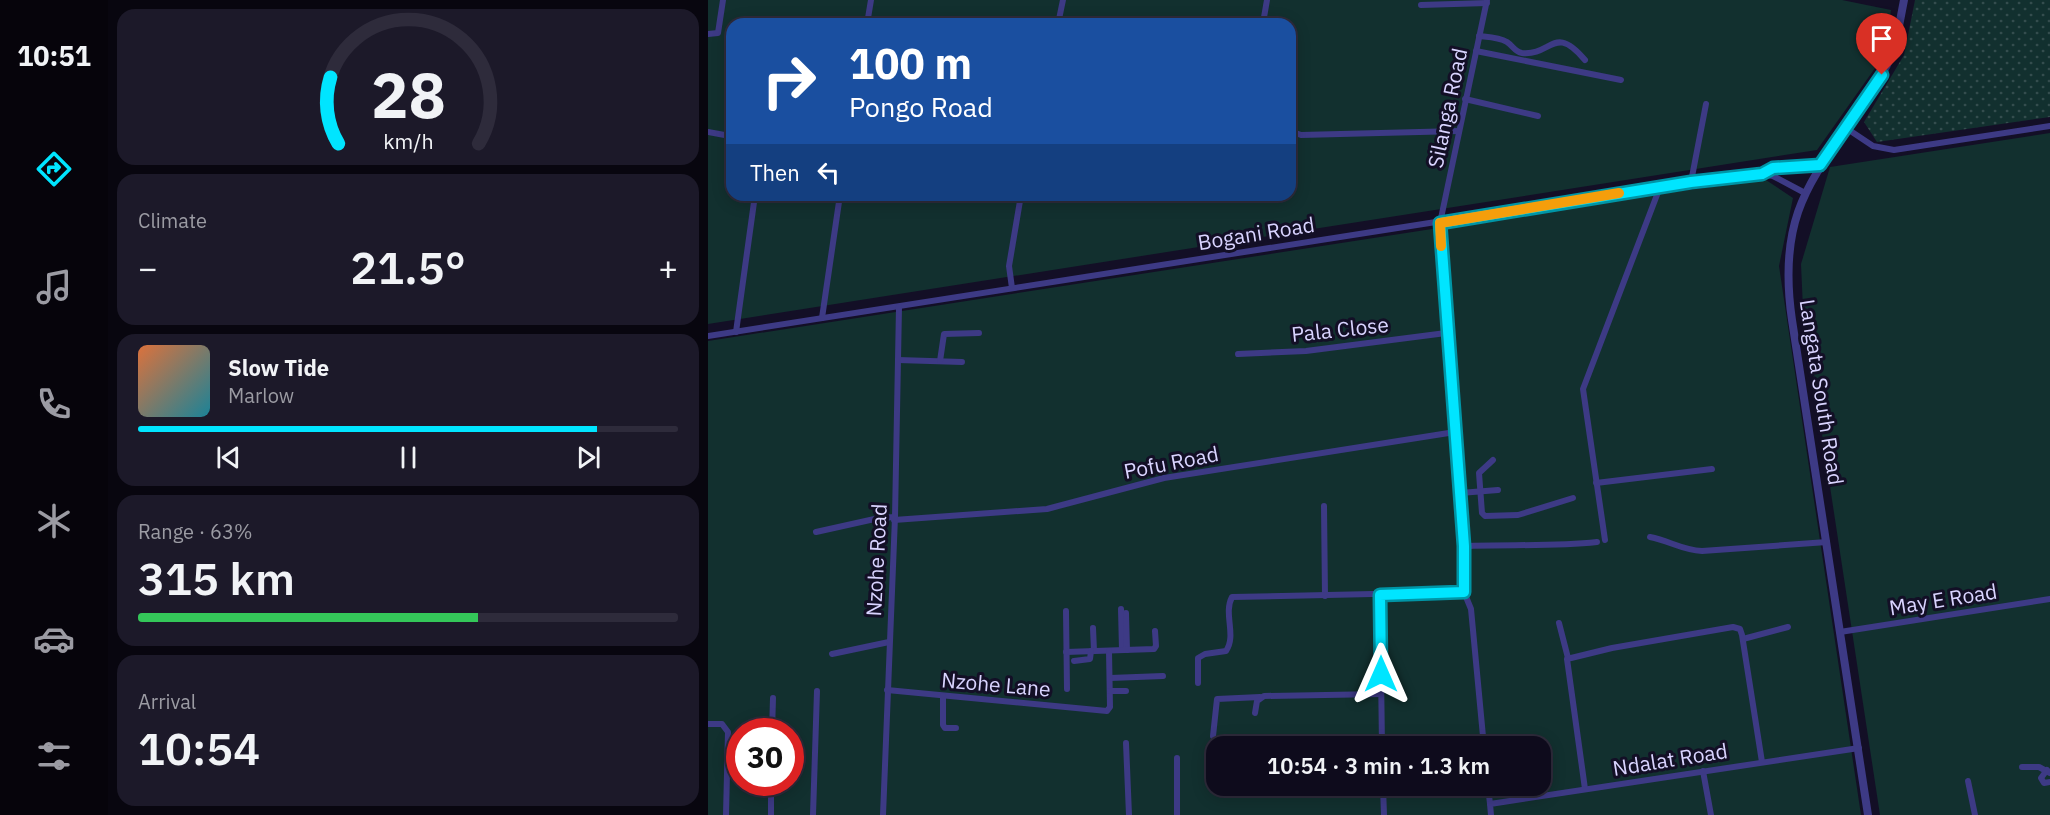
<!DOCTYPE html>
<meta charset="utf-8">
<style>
body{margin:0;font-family:"IBM Plex Sans",sans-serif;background:#1c1929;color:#f1f3f6;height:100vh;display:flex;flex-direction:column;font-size:22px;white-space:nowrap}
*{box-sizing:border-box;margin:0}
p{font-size:20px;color:#9b9ba3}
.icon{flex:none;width:33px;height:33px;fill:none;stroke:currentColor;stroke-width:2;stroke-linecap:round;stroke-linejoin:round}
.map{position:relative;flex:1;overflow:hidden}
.details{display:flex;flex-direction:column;gap:9px;padding:9px;background:#08060f;width:600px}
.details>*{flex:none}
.hud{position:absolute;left:18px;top:18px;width:570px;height:183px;border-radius:18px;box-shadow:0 3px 15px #0003,0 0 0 2px #2e2b3b;background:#1a4fa0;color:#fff;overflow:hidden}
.speed{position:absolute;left:18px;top:718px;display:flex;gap:12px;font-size:30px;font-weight:700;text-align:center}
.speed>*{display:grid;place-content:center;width:78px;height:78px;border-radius:50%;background:#0e0b1c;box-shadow:0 3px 15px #0003,0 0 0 2px #2e2b3b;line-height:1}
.speed .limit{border:9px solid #d22;background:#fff;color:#111}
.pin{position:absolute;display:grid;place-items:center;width:51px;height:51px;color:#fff;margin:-62px -26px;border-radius:50% 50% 50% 0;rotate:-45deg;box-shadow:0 0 6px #0007}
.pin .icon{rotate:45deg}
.me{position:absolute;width:66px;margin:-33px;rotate:0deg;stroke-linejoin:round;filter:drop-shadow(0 0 4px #0008)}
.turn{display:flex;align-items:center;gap:21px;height:126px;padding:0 24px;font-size:27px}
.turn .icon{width:78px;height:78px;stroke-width:2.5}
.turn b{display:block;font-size:42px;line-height:51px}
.then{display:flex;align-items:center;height:57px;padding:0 24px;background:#0003;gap:12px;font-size:22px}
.big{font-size:45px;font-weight:600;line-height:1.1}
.details .card{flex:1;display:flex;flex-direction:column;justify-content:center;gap:9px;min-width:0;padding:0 21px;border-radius:18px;background:#1c1929}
.details .dial{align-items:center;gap:0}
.dial svg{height:156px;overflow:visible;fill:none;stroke:#2e2b3b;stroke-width:7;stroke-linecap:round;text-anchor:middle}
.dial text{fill:#f1f3f6;stroke:none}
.song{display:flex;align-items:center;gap:18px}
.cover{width:72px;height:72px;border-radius:9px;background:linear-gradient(135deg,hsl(20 70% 55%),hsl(190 70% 35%))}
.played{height:6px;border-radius:3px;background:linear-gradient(90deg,#00e5ff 85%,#2e2b3b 85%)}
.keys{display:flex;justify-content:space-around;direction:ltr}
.heat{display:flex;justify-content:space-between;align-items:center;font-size:33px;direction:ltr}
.charge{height:9px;border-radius:4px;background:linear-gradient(90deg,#34c759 63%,#2e2b3b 0)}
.trip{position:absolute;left:498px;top:736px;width:345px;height:60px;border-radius:18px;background:#0e0b1c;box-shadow:0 3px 15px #0003,0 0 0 2px #2e2b3b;font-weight:600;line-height:60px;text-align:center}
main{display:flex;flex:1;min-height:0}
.tab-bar{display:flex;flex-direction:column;width:108px;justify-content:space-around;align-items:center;background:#06040b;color:#9b9ba3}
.tab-bar .icon{width:42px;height:42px}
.tab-bar .active{color:#00e5ff}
.tab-bar b{font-size:27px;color:#f1f3f6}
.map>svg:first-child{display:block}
.grass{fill:url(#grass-dots)}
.garden{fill:#12302f;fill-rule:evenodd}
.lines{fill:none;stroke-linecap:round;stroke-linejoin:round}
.minor{stroke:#3d3a85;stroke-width:6}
.tertiary{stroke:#3d3a85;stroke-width:8}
.route-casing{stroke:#0095a6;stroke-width:15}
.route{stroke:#00e5ff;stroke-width:10}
.slow{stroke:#f59e0b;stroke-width:10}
.labels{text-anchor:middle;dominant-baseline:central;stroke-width:6;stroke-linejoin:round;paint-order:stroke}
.street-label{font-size:21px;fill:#d9d4ff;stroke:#130f26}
</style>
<main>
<nav class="tab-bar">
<b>10:51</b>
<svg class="icon active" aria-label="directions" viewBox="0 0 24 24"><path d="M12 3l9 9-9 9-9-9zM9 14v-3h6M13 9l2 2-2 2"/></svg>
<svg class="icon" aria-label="music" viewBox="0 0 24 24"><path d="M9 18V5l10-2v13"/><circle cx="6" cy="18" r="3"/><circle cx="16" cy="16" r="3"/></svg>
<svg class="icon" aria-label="phone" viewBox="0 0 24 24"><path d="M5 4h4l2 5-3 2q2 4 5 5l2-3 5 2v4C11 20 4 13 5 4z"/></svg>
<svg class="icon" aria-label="climate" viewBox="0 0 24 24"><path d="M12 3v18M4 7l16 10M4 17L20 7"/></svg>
<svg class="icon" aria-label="car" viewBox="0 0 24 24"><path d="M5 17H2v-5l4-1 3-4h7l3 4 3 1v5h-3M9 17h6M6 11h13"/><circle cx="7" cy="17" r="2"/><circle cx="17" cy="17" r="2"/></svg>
<svg class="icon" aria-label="filters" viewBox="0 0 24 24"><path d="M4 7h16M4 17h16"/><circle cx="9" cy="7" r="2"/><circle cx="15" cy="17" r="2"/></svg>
</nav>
<section class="details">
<div class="card dial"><svg viewBox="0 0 100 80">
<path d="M14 69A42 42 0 1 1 86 69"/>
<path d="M14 69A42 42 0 0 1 10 35" stroke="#00e5ff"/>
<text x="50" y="56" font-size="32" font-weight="700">28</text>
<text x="50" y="72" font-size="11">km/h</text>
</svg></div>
<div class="card"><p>Climate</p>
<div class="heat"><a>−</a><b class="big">21.5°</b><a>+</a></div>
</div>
<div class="card">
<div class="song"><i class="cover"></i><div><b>Slow Tide</b><p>Marlow</p></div></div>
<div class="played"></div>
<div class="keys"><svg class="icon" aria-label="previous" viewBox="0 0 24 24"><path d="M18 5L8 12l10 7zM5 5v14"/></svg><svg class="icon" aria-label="pause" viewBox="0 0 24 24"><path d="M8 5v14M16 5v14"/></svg><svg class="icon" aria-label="next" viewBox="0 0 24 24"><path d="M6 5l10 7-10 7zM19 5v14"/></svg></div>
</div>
<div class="card"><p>Range · 63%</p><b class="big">315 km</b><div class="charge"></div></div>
<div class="card"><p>Arrival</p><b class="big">10:54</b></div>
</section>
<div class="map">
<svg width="1342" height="815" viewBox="0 0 1342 815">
<defs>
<pattern id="grass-dots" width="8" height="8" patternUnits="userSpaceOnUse" patternTransform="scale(1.5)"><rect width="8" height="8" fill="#12302f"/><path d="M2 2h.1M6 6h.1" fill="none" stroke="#344d4e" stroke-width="1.8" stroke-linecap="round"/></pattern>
</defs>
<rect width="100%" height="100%" fill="#130f26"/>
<!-- grass -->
<path class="grass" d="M1207,0H1342V117L1169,142L1156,122L1196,55Z"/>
<!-- garden -->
<g class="garden">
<path d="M0,0H1134L1183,10L1177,54L1109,150L0,324ZM24,24H582V195H24Z"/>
<path d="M1342,133V815H1172L1095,309L1093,264L1122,167Z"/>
<path d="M1058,180L1085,198L1071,266L1153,815H0V341L957,193ZM32,732H82V783H32ZM508,747H832V786H508Z"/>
</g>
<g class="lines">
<!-- minor -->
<g class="minor">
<path d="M713,5L779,3"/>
<path d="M555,23L559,0"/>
<path d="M159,24L163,0"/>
<path d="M350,24L355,0"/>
<path d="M0,34L10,33L15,0"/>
<path d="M771,36C781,37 791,37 799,42C805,46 807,52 814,53C844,56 846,23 877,60"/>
<path d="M768,51L913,80"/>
<path d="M757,99L830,116"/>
<path d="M1138,128L1165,146L1186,150L1342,126"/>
<path d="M582,131L593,135L751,131"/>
<path d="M0,132L22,136"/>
<path d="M1054,173L1065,168L1111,165"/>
<path d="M983,182L998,104"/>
<path d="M304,288L301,266L313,195"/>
<path d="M114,318L132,195"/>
<path d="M28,332L47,195"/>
<path d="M0,336L983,182L1054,174L1065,176L1097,193"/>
<path d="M530,354L598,351L738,333"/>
<path d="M190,360L254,362"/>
<path d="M232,361L236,334L271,333"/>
<path d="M785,460L771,473L774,513L777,516L810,515L865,498"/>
<path d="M888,483L1004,469"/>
<path d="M752,493L790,490"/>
<path d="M616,506L617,596"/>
<path d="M186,520L339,509L456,478L747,432"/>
<path d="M108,532L171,518L187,517"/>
<path d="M942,537C962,541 974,550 994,551L1119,542"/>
<path d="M897,540L875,389L952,187"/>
<path d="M756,546C801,544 844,547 889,542"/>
<path d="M672,595L674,747"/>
<path d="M413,609L414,650"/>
<path d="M358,611L359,689"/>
<path d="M418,613L419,650"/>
<path d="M851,623L860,658"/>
<path d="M385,628L386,651"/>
<path d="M1132,632L1342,599"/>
<path d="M1035,639L1080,627"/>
<path d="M358,652L446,649L448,646L447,631"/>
<path d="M124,654L181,642"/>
<path d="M366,661L382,659L383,651"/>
<path d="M402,678L455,676"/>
<path d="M490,683V658L497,654L518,651C529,635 515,614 524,597L756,592"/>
<path d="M179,690L399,711L402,707L401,651"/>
<path d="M402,691H418"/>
<path d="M235,696V725L237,728H248"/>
<path d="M547,713L549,701L556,696L673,694"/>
<path d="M0,724H14L20,732L18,815"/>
<path d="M64,732L65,698"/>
<path d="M505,736L509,699L552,697"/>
<path d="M418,743L421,815"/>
<path d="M776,747L763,609L756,592V546L732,223L779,0"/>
<path d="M469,758V815"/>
<path d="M1314,767H1331L1342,773"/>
<path d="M1339,770L1333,778L1336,783L1342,782"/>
<path d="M995,771L1003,815"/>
<path d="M1260,781L1267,815"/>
<path d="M675,786L676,815"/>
<path d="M780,786L782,804"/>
<path d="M877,789L859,659L904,648L1025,627L1032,629L1034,635L1054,762"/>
<path d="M63,815V783"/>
<path d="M105,815L109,691"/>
<path d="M175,815L187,517L191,307"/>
<path d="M783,815L782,804L1151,748"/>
</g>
<!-- tertiary -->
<path class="tertiary" d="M1160,815L1084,320C1065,190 1124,166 1179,65L1187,47L1196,0"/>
</g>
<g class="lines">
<defs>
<path id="route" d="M673,674L672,595L756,592V546L732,223L983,182L1054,174L1065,168L1112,165L1174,75"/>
</defs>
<!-- route casing -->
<use href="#route" class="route-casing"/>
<!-- route -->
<use href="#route" class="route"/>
<!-- slow -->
<path class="slow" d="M733,246L732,223L911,193"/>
</g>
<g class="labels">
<!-- street labels -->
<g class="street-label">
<text transform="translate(739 108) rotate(-78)">Silanga Road</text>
<text transform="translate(548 233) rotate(-9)">Bogani Road</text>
<text transform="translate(632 329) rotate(-6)">Pala Close</text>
<text transform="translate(1114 392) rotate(81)">Langata South Road</text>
<text transform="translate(463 462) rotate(-11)">Pofu Road</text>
<text transform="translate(168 560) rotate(-87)">Nzohe Road</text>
<text transform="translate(1235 599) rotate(-9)">May E Road</text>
<text transform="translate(288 684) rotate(5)">Nzohe Lane</text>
<text transform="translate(962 759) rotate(-9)">Ndalat Road</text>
</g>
</g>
</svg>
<div class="speed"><div class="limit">30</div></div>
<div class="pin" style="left:1174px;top:75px;background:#d93025"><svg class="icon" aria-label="arrive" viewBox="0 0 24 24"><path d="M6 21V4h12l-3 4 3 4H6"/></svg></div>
<svg class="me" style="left:673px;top:674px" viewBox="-20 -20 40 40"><path d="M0-17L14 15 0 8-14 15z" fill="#00e5ff" stroke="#fff" stroke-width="4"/></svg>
<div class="trip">10:54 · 3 min · 1.3 km</div>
<div class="hud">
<div class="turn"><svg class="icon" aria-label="right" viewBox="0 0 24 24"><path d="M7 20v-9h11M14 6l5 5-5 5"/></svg><div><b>100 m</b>Pongo Road</div></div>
<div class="then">Then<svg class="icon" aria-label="left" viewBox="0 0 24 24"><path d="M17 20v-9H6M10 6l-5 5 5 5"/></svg></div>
</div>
</div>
</main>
